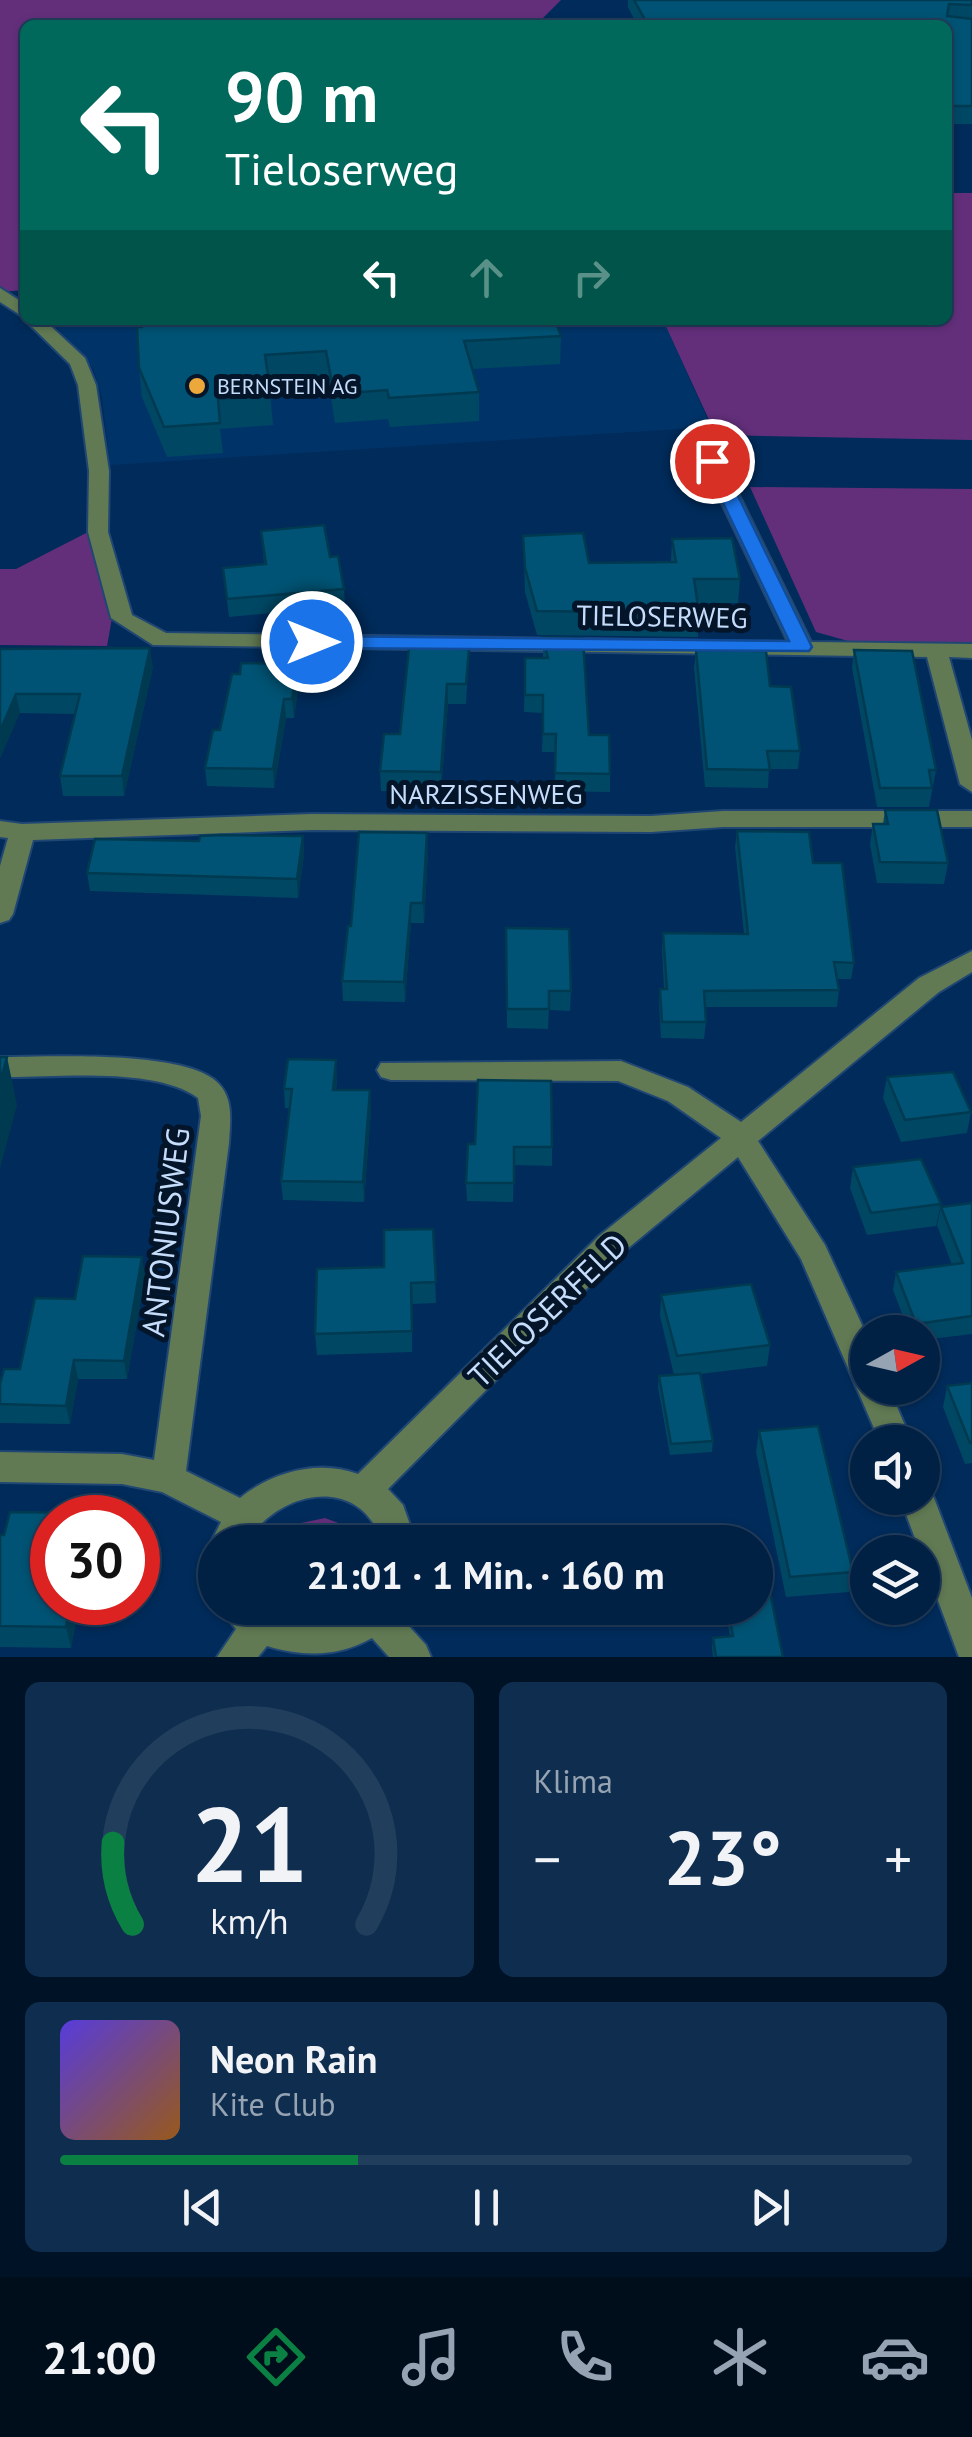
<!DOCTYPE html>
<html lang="de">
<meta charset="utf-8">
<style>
body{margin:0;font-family:"PT Sans",sans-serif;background:#0e2d4f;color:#f1f3f6;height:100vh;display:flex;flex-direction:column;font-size:38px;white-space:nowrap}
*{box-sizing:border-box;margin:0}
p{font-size:32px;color:#95a3b2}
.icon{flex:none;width:55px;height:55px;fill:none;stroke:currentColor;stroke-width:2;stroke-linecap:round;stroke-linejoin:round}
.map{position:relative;height:1657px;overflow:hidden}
.details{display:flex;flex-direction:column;gap:25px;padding:25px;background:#001225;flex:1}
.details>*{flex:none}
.hud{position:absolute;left:20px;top:20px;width:932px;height:305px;border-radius:15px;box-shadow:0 2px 8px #0004,0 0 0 2px #223e5d;background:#00695c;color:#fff;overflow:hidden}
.needle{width:65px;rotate:82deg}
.fabs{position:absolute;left:850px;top:1315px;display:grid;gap:20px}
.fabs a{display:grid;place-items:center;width:90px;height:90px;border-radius:50%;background:#002044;box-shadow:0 2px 8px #0004,0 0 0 2px #223e5d;font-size:50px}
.speed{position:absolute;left:30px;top:1495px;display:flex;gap:20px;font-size:50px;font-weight:700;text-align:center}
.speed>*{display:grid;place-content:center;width:130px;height:130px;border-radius:50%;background:#002044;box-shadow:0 2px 8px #0004,0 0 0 2px #223e5d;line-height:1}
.speed .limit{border:15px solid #d22;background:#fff;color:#111}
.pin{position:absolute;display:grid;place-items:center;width:85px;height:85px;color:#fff;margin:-42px;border:5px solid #fff;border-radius:50%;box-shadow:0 2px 10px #0007}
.me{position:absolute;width:110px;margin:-55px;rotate:90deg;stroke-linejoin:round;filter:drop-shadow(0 0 8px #0008)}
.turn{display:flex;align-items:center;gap:35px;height:210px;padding:0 40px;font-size:45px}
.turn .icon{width:130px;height:130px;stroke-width:2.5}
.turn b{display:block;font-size:70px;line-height:85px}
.lanes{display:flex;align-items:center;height:95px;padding:0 40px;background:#0003;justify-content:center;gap:50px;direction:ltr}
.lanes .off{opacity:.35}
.big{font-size:75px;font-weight:800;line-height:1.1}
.details .widget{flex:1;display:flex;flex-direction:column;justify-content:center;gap:15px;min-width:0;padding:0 35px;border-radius:15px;background:#0e2d4f}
.details .dial{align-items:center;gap:0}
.dial svg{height:260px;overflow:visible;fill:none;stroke:#223e5d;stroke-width:7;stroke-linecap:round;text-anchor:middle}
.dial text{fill:#f1f3f6;stroke:none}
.song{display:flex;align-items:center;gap:30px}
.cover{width:120px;height:120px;border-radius:15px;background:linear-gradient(135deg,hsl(250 70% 55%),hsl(30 70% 35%))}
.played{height:10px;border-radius:5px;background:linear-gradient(90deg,#0b8043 35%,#223e5d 35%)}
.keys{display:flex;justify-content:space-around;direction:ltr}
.heat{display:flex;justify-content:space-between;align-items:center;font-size:55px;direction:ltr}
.details .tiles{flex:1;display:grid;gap:25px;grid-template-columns:1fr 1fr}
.widget:last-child{grid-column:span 2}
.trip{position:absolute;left:198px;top:1525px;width:575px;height:100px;border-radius:50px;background:#002044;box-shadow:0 2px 8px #0004,0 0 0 2px #223e5d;font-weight:800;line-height:100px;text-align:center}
.dock{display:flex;height:160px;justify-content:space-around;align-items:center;background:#000d1b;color:#95a3b2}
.dock .icon{width:70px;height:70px}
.dock .active{color:#0b8043}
.dock b{font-size:45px;color:#f1f3f6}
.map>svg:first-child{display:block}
.built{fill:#003469}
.green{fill:#632f7b}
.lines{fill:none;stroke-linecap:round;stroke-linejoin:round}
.minor-casing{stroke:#204774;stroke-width:4}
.minor{fill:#617a53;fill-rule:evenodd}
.wall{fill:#004764}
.shaded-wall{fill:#003a51}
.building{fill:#005374;stroke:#003a51;stroke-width:2.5}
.route{fill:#1a73e8;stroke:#114b97;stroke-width:2.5}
.poi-dot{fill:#eda83c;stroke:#041529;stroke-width:4}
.labels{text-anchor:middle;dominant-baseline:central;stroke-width:10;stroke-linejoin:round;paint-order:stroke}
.far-poi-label{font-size:22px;fill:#c5dcfa;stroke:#041529;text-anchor:start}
.street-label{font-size:28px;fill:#c5dcfa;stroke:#041529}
.near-street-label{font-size:32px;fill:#c5dcfa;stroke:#041529}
</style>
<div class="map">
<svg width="972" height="1657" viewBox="0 0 972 1657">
<rect width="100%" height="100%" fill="#002b5a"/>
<!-- built -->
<path class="built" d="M50,320H663L711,427L110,465L102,397L93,368Z"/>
<!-- green -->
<g class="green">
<path d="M0,0H561L536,25H25V290L0,292Z"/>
<path d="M948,193H972V440L716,435L663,320H948Z"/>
<path d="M750,487L972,489V644L855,643L816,632Z"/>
<path d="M92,530L112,618L107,646L0,645V569H16Z"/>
<path d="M325,1518L341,1524L356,1542H282L301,1523Z"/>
</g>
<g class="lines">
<defs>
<g id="minor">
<path d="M0,288L25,304V318L0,302Z"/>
<path d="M25,320H44L85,358L96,385L109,471L108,532L132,615L166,633L788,642L687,430L697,424L707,430L811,642L972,644V658L949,657L972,740V792L960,784L927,657L153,645L111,618L88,532L89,471L78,385L70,364Z"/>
<path d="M723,811H972V827H723L651,832L312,830L33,840L13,914L9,920L0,923V866L8,838L0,837V821L22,824L312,814L651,816Z"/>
<path d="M972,951V972L939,992L758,1141L825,1245L868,1338V1388H889L912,1442H880L801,1259L738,1157L621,1254L388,1489L403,1505L416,1542H382C360,1473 278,1490 247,1542H215V1551L211,1542L221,1522L162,1492L122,1484L0,1482V1452L122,1454L154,1460L201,1116L198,1098C154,1066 54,1078 0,1077V1057C46,1057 188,1049 219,1084C234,1100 230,1123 229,1143L186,1471L240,1498C272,1472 318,1459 358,1474L599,1236L721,1138L668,1101L618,1081L391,1080L381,1077L377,1070L381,1063L621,1061L688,1087L741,1122L919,978Z"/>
<path d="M922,1485L929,1487L934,1498L972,1598V1657H959L900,1498H922Z"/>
<path d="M220,1608H263L279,1617L309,1623L340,1618L356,1608H398L396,1612L426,1645L431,1657H389L372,1638C338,1657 304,1657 267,1646L258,1657H217L236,1629Z"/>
</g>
</defs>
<!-- minor casing -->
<use href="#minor" class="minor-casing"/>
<!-- minor -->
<use href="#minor" class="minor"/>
</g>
<!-- wall -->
<g class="wall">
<path d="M628,0H972V124H948V25H637L628,7Z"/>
<path d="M137,327L561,336L560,364L472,369L479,392V421L390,427L388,419L335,423L328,380L269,383L273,425L220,429L223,453L167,457L142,397L139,368Z"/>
<path d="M261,531L330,557L344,589L345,606L229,617L223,568L264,564Z"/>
<path d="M523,536L589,563L671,562L672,539L740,579L738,603H698L699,613L698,637L537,635L525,592Z"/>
<path d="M543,637L589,735L610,774V792L555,791V752H542L543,713L524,712L525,658H543Z"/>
<path d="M0,649L153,667L124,796H63L60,776L75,714L20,713Z"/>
<path d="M469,649L466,704H448L441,792L381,791L380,771Z"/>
<path d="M696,650L770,686L800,751L798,769H769L768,788L705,787L694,668Z"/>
<path d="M854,650L936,770L929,807H877L852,668Z"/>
<path d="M299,682L294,718H286L274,788L207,786L205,768L220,730Z"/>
<path d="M885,810L948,863L944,884L877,883L870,844L873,824H883Z"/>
<path d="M737,831L813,863L854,963L851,979H837L839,990L837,1007H705L706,1022L704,1039L661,1038L659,1005L660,989H664L662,950L663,933L744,934L735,847Z"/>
<path d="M303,836L304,855L298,898L90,891L87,873L199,841Z"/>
<path d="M428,852L424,923H411L405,1002L343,1001L342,981L351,926Z"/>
<path d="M506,928L571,991L570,1011L549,1010L548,1029L507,1028Z"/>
<path d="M887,1077L971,1112L967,1133L901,1142L883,1098Z"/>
<path d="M337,1080L336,1090L371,1110L364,1202L283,1200L281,1181L290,1108H285L284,1089Z"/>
<path d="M475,1144L552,1147V1166L514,1165L513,1202L467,1201L466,1183Z"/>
<path d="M853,1167L941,1204L936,1226L867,1235L850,1188Z"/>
<path d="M972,1203V1334L922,1340V1332H909L893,1290L896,1272L952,1265L937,1225L941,1207Z"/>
<path d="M433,1229L436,1303L412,1304V1352L317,1355L315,1334L384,1267Z"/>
<path d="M145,1276L127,1379H78L70,1424L0,1423V1384L20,1369L75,1299Z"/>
<path d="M661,1295L770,1345L767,1366L700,1374L713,1441L712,1452L670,1455L658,1387L659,1376L674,1375L660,1316Z"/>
<path d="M972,1383V1463L965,1464L943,1407L947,1386Z"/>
<path d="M759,1431L853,1572L849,1592L786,1597L756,1452Z"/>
<path d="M10,1512L85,1513L86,1518H52V1602H89L88,1610H78L71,1648L0,1647V1535H4Z"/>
<path d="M725,1608H755L783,1657H713L712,1648L713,1638L730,1636Z"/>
</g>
<!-- shaded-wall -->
<g class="shaded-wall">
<path d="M150,648L153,667L124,796L122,776Z"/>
<path d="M298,664L299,682L294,718L292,699Z"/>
<path d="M447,684L448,704L441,792V772Z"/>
<path d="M16,694L20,713L0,759V731Z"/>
<path d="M284,699L286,718L274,788L273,769Z"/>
<path d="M427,833L428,852L424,923L423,903Z"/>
<path d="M303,836L304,855L298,898L297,879Z"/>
<path d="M411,903V923L405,1002L404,982Z"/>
<path d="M7,1057L17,1105L0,1169V1083Z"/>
<path d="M336,1060L337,1080L334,1109L333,1090Z"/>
<path d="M370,1090L371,1110L364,1202L363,1182Z"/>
<path d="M142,1257L145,1276L127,1379L124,1361Z"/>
<path d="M74,1360L78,1379L70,1424L66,1406Z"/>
<path d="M70,1602H76L78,1610L71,1648L66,1627Z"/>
</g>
<!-- building -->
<g class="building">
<path d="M634,0H972V5L949,4L947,16L972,19V106H948V25H648Z"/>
<path d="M145,320H555L561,336L464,341L479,392L389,398L387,390L334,394L326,351L265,355L271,396L218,399L220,423L164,427L139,368L137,327H142Z"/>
<path d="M324,525L330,557L338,556L344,589L227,599L223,568L266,564L261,531Z"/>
<path d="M583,533L589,563L676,562L672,539L732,538L740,579H694L699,613L537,611L525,568L523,536Z"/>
<path d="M543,637L583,638L589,735H609L610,774L555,773L556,734H543V695H525V658H548Z"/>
<path d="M150,648L122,776H60L80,694H16L0,731V649Z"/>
<path d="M409,648L469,649L466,684H447L441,772L380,771L384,734H400Z"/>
<path d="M696,650L766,651L770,686L791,687L800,751H767L770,770L707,769Z"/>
<path d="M854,650L912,651L936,770H929L932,788H880Z"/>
<path d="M241,663L298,664L292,699H284L273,769L205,768L213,730H220L232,674H240Z"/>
<path d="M885,810H937L948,863L880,862L873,824H888Z"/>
<path d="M737,831L809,832L813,863H842L854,963L834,962L839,990L704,991L706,1022H662L660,989H667L663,933L748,934Z"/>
<path d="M359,832L427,833L423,903H411L404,982L342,981L348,926H351Z"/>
<path d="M220,835L303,836L297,879L87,873L95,839L199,841L200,836Z"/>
<path d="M506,928L569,929L571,991H549V1009H507Z"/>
<path d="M0,1057H7L0,1083Z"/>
<path d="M288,1059L336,1060L333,1090H370L363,1182L281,1181L292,1089H284Z"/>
<path d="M953,1072L971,1112L905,1120L887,1077Z"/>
<path d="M478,1080L551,1081L552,1147H514V1183H466L468,1144H475Z"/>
<path d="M921,1159L941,1204L871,1213L853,1167Z"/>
<path d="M972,1203V1316L916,1324L896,1272L963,1263L941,1207Z"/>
<path d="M433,1229L436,1282L411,1283L412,1331L315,1334L317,1269L384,1267V1230Z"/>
<path d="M83,1256L142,1257L124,1361L74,1360L66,1406L0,1404V1384L4,1369H20L35,1298L75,1299Z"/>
<path d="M751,1284L770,1345L677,1356L661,1295Z"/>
<path d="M700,1373L713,1441L671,1444L659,1376Z"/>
<path d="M972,1383V1443H970L947,1386Z"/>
<path d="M818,1426L853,1572L790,1577L759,1431Z"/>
<path d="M10,1512L85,1513V1518H52V1602H70L66,1627L0,1626V1535H4Z"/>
<path d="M770,1592L783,1657H716L713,1638L733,1636L728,1608H755V1593Z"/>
</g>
<!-- route -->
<path class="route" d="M712,456L721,461L812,647L809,651L312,648L301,642L312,636L789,641L703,461Z"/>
<!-- markers -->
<circle class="poi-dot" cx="197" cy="386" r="10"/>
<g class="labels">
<!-- far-poi labels -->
<g class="far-poi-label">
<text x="217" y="386">BERNSTEIN AG</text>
</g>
<!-- street labels -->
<g class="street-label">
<text transform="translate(662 616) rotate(1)">TIELOSERWEG</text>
<text x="486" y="793">NARZISSENWEG</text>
</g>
<!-- near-street labels -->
<g class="near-street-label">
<text transform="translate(165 1232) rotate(-83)">ANTONIUSWEG</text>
<text transform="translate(547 1310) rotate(-44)">TIELOSERFELD</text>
</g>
</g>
</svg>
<div class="fabs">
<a><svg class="needle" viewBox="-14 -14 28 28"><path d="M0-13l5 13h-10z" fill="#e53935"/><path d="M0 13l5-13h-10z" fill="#95a3b2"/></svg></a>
<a><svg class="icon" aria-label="sound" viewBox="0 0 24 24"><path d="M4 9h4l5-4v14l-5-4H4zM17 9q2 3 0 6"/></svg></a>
<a><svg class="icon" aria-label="layers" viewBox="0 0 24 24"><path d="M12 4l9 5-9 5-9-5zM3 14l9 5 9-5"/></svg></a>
</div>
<div class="speed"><div class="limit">30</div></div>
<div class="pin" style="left:712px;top:461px;background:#d93025"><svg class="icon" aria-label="arrive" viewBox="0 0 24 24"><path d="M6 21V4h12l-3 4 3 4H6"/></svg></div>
<svg class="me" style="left:312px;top:642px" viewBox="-20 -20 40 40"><circle r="17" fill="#1a73e8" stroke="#fff" stroke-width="3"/><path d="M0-11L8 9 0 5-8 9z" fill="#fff"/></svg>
<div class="trip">21:01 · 1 Min. · 160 m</div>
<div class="hud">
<div class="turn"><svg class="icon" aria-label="left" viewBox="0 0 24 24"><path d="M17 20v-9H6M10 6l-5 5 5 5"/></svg><div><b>90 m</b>Tieloserweg</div></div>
<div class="lanes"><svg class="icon" aria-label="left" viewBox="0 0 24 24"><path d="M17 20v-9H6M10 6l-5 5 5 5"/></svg><svg class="icon off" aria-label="ahead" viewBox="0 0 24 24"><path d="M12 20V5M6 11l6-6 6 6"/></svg><svg class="icon off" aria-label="right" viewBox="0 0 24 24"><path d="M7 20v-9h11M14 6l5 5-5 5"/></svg></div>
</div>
</div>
<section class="details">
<div class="tiles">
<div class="widget dial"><svg viewBox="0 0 100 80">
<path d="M14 69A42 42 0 1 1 86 69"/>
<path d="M14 69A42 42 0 0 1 8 44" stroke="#0b8043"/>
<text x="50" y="56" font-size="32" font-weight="700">21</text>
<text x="50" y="72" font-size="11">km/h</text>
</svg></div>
<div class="widget"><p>Klima</p>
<div class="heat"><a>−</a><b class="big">23°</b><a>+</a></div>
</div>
<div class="widget">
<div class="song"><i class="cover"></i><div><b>Neon Rain</b><p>Kite Club</p></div></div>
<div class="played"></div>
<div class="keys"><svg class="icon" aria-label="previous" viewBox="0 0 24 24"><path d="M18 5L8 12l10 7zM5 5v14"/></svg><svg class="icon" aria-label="pause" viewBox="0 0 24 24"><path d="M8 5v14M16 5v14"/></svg><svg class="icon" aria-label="next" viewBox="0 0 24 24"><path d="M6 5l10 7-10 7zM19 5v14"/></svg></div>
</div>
</div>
</section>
<nav class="dock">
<b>21:00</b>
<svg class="icon active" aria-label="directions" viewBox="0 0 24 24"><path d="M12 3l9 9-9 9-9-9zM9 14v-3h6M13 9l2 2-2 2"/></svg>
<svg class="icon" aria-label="music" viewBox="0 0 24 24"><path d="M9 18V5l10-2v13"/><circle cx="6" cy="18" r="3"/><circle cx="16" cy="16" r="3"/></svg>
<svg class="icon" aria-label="phone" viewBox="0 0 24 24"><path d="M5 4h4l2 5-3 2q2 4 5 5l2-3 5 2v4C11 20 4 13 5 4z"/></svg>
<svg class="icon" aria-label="climate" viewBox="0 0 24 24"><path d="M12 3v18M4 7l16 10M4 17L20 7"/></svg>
<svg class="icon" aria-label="car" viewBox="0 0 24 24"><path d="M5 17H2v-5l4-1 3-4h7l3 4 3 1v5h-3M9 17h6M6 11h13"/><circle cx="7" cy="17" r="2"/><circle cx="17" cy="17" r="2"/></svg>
</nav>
